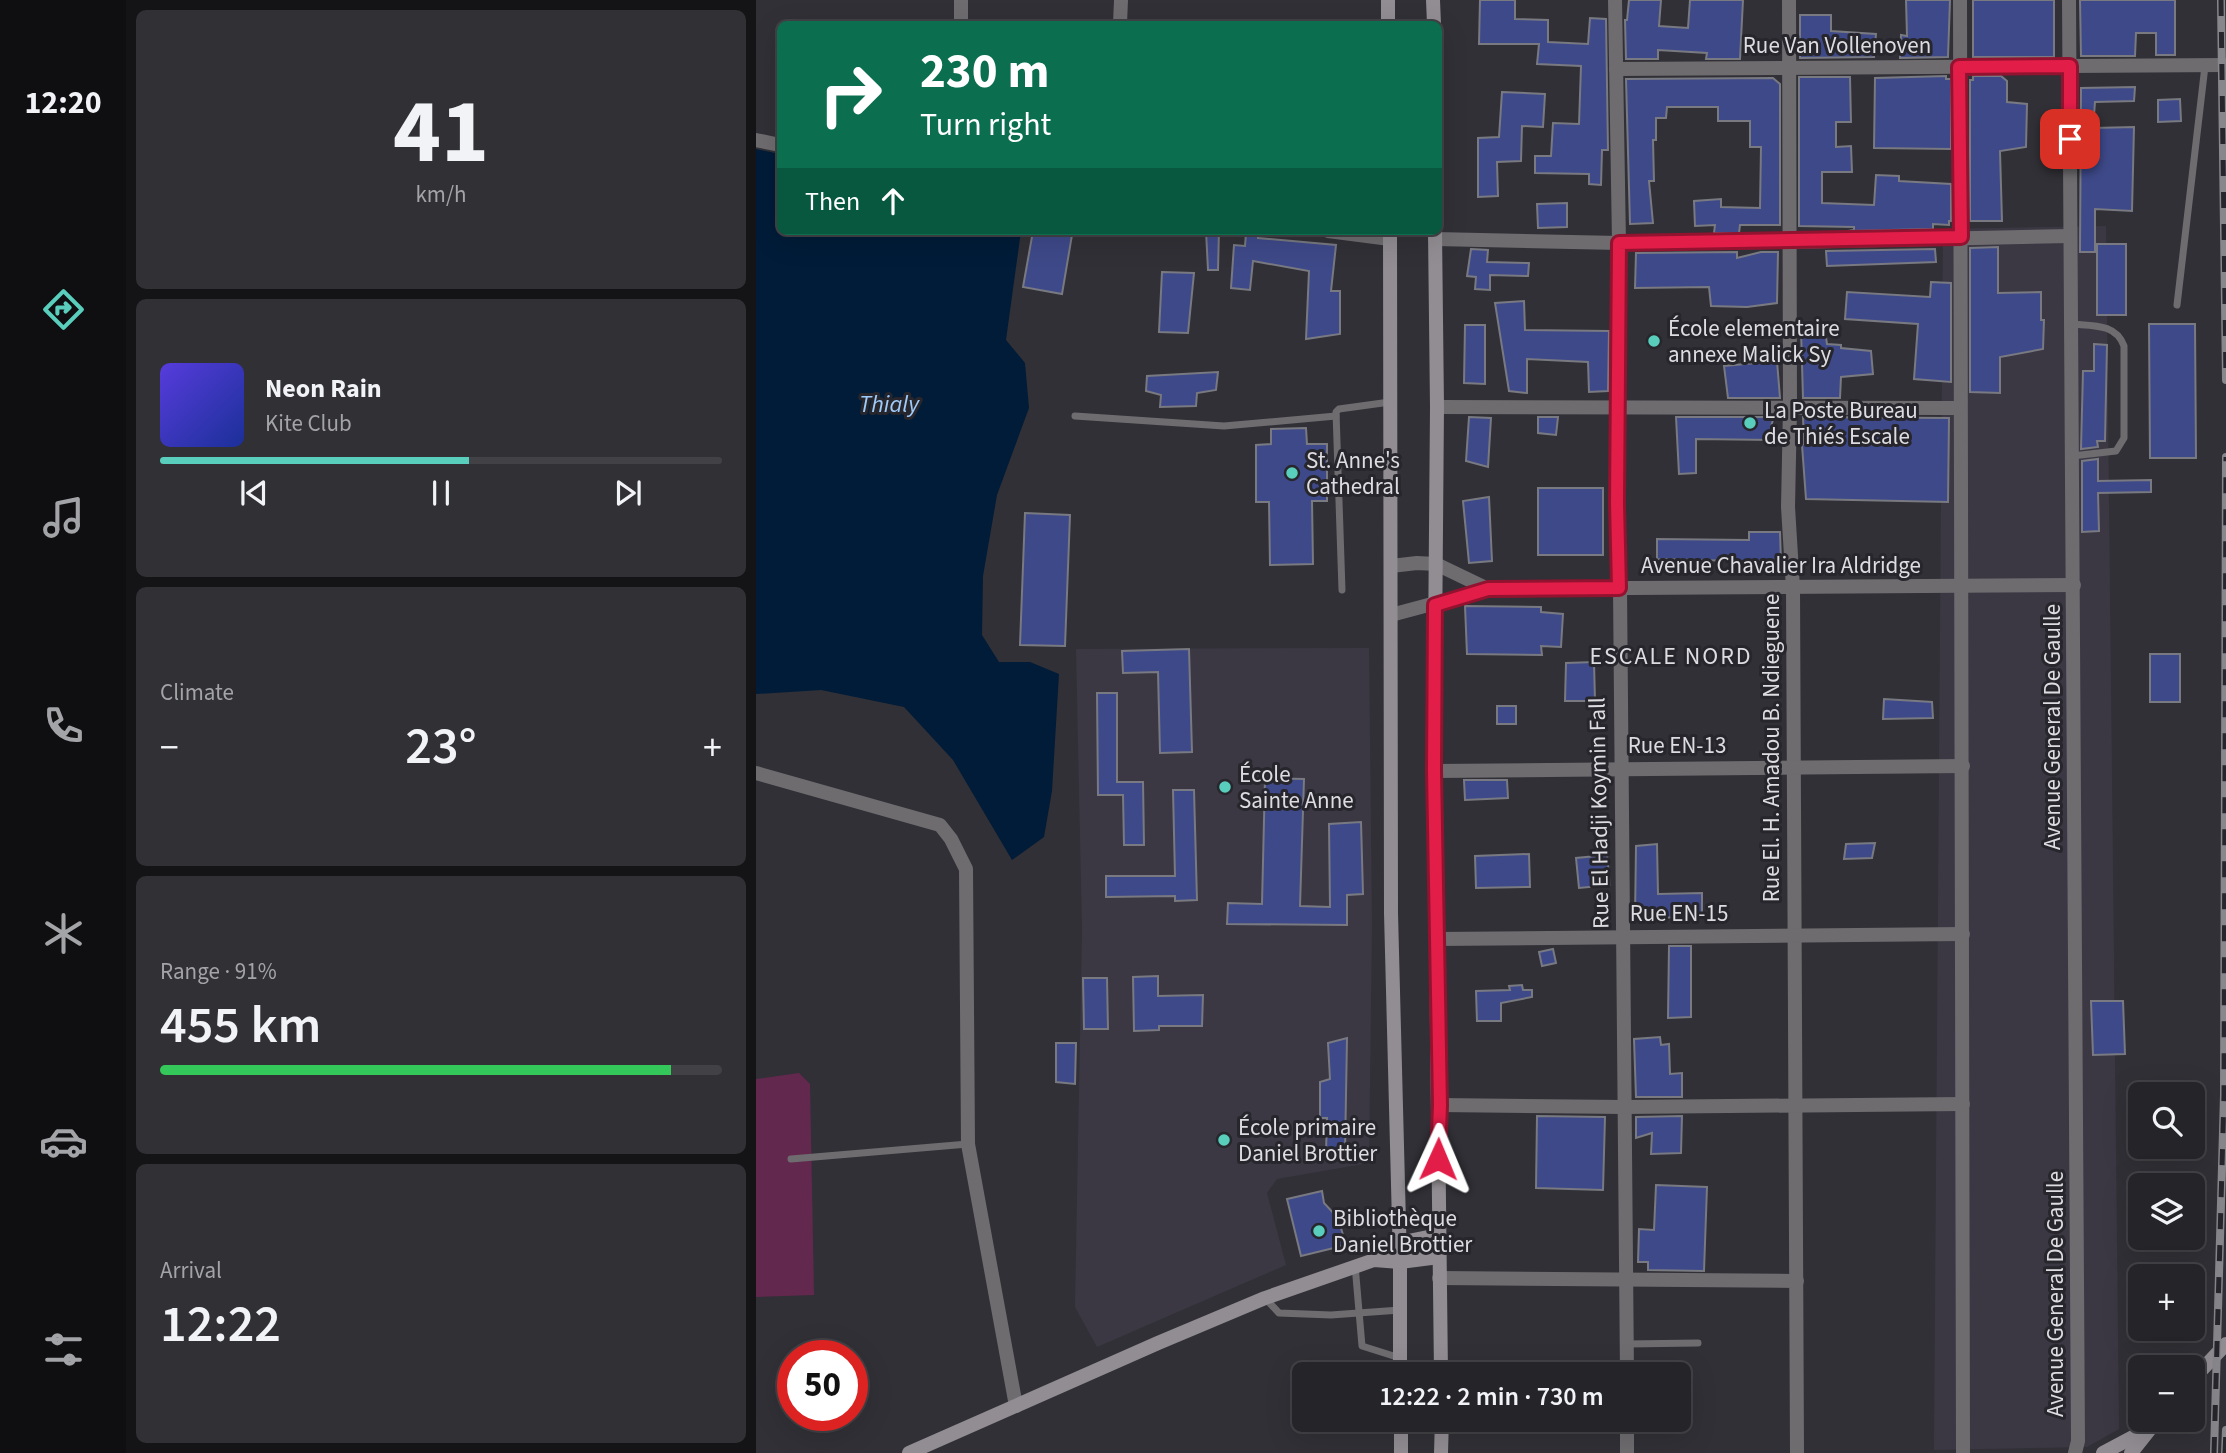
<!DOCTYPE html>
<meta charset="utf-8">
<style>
body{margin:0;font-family:"Source Sans 3",sans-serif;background:#313034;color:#f1f3f6;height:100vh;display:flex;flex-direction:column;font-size:26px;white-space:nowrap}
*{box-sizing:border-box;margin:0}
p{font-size:23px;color:#a3a4a8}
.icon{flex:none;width:38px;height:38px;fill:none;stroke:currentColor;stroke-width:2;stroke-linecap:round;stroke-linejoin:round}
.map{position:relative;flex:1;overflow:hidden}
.panel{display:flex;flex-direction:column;gap:10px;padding:10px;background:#141416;width:630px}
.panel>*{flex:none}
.guide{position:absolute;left:21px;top:21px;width:665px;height:214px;border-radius:10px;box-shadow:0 7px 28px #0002,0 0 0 2px #424145;background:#0b6e4f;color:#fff;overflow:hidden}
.buttons{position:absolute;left:1372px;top:1082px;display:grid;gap:14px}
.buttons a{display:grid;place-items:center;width:77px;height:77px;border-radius:10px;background:#252428;box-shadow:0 7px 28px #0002,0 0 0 2px #424145;font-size:35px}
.speed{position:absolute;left:21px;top:1340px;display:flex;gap:14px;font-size:35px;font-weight:700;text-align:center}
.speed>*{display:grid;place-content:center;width:91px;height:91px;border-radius:50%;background:#252428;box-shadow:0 7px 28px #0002,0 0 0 2px #424145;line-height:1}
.speed .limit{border:10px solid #d22;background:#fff;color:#111}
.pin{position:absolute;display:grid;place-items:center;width:60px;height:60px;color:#fff;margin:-30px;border-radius:14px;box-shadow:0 4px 10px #0006}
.me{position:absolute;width:77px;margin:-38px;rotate:1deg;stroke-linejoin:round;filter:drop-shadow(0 0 5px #0008)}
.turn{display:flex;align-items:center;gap:24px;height:147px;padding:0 28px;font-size:32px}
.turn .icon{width:91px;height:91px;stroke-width:2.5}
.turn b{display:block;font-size:49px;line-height:60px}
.then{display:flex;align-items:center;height:66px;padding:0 28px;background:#0003;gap:14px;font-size:26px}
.big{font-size:52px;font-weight:600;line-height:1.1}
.panel .widget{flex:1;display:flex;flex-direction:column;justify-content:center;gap:10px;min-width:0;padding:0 24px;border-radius:10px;background:#313034}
.panel .dial{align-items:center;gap:0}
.dial b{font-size:91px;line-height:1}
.song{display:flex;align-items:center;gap:21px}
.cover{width:84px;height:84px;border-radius:10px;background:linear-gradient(135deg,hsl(250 70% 55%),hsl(230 70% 35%))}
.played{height:7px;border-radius:4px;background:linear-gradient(90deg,#5acebd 55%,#424145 55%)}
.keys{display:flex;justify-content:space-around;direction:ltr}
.heat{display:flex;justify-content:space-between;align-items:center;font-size:38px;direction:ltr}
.charge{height:10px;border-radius:5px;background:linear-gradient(90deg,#34c759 91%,#424145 0)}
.trip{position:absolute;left:536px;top:1362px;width:399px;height:70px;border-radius:10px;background:#252428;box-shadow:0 7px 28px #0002,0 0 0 2px #424145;font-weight:600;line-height:70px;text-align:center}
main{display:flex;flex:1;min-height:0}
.tabs{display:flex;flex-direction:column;width:126px;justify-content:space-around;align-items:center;background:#0f0e10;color:#a3a4a8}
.tabs .icon{width:49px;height:49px}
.tabs .on{color:#5acebd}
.tabs b{font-size:32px;color:#f1f3f6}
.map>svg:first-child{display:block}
.built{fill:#3b3844}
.green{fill:#63284e}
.water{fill:#001c38}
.building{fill:#3e4989;stroke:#787981;stroke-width:2}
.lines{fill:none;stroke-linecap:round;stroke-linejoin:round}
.service{stroke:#6e6c6f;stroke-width:7}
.minor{stroke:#6e6c6f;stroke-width:14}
.secondary{stroke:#918d92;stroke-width:14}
.rail-casing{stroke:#88878c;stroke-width:8}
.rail{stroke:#27262c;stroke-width:5;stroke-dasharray:16;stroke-linecap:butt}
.route-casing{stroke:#92132f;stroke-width:18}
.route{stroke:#e11d48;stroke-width:12}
.poi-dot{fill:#5acebd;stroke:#27262c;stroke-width:2.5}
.labels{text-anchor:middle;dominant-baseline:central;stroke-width:6;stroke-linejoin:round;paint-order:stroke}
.street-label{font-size:23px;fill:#dddce0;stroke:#27262c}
.poi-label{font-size:23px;fill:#dddce0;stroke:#27262c;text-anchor:start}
.water-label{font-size:24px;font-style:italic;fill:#9fcbfb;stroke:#27262c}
.neighbourhood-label{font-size:24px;letter-spacing:2px;fill:#dddce0;stroke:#27262c}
</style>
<main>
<nav class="tabs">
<b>12:20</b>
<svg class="icon on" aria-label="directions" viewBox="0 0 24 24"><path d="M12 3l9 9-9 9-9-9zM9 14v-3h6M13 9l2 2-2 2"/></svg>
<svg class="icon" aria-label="music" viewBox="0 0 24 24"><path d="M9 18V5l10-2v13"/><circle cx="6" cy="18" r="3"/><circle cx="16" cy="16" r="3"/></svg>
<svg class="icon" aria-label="phone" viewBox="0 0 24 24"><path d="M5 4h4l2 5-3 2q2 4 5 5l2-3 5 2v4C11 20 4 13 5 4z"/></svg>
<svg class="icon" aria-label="climate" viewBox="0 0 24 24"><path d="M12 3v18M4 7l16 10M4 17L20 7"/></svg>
<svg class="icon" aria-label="car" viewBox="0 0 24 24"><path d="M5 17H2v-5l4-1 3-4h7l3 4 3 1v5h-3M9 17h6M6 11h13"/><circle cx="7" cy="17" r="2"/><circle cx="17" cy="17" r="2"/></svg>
<svg class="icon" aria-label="filters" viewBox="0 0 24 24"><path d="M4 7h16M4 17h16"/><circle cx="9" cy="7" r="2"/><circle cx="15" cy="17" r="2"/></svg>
</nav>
<section class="panel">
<div class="widget dial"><b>41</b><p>km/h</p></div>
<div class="widget">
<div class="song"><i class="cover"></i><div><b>Neon Rain</b><p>Kite Club</p></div></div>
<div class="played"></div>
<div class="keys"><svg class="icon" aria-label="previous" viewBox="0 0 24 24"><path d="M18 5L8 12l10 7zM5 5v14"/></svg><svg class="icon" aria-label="pause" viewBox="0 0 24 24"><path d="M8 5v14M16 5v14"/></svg><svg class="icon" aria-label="next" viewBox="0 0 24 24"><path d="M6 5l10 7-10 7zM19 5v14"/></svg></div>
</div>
<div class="widget"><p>Climate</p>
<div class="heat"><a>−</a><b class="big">23°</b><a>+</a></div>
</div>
<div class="widget"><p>Range · 91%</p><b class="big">455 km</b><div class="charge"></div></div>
<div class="widget"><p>Arrival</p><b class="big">12:22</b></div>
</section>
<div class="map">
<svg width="1470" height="1453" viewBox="0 0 1470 1453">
<rect width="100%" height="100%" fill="#313036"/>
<!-- built -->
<g class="built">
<path d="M1350,226L1363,1429L1331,1447L1178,1450L1187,229Z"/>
<path d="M613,648L616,925L613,1163L521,1179L511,1193L530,1265L341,1347L319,1307L326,930L320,649Z"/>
</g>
<!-- green -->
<path class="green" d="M43,1073L54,1084L58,1295L0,1297V1079Z"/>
<!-- water -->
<path class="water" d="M0,149L24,154V231H265L250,340L269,363L273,408L241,495L227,576L226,635L243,662H274L303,674L296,791L288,837L256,860L197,760L148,707L65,690L0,694Z"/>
<!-- building -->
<g class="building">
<path d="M724,0H759V19L792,20V42L832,44L834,18L850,19L852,150H846L845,185L833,184V174L779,173V156H795L797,123L823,124L825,66L781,64L783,44H723Z"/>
<path d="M873,0H905L903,26L932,28L934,0H987L984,59H950L951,53L902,50V59H870L869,20H871Z"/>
<path d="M1150,0H1194L1192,57L1144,58L1145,35L1151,36Z"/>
<rect x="1217" y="0" width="81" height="57"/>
<path d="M1324,0H1419V55H1400V33H1380L1379,56H1325Z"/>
<path d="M1044,15H1075V31L1120,34L1118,57L1044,58Z"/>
<path d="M1190,76V79H1195V149L1118,148L1119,78Z"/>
<path d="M1217,76H1245L1251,81V102L1271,104L1270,147L1244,151L1246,221H1214V80H1217Z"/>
<path d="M1043,77H1094L1095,122H1080V147L1095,146L1096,172H1066V203L1118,205L1120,175L1143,176V181L1195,184V221H1193V225L1177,224V229L1092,231L1098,230V227L1043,226Z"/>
<path d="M1017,78L1024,84V225H984L983,233H958L959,225L939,226L938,201L965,199V207L1004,208L1005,147H994V121H962V107H911L910,118H900V140H897L898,181H893L897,223L874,224L870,79Z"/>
<path d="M1379,87L1378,101L1339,102L1337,128L1378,127L1376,211L1339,209V252H1324L1325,88Z"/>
<path d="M746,92L789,94L787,127L766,126L765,161L741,162L742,196L722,197V138L743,137Z"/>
<path d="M1424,99L1425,121L1402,122V100Z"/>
<path d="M811,203V227L782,228L781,204Z"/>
<path d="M277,231L316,235L306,294L267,287Z"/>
<path d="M450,231H463L462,270H452Z"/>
<path d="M490,233H502V238L580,245L575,291H584V334L550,339L553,271L497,261L494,290L475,288L478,245L489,246Z"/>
<rect x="1341" y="244" width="29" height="71"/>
<path d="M1242,247V293L1285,292V320H1288L1287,349L1244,357V393L1214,392V248Z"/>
<path d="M715,249L732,250L731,262L773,263L772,276L734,275V290L719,289L720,277L711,276Z"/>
<path d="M1179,249L1180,262L1071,266L1070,251Z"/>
<path d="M981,252V258L1005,252H1022L1021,303L991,307L955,306L953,287L879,288L880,253Z"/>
<path d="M406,272L438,273L432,333L403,332Z"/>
<path d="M1175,282L1195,283V382L1158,379L1162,324L1089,319L1091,292L1174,297Z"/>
<path d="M768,301L769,330L853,331L852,391L833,392L832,362L771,359V393L753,391L739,303Z"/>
<path d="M1393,324H1439L1440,458H1394Z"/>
<path d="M709,325H729V384L708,383Z"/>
<path d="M1045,330H1069L1071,344L1085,345V348L1115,351L1117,374L1085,377L1084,398H1047Z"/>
<path d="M1338,344L1351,345L1349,441H1341L1342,447L1325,449L1327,371H1338Z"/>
<path d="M1021,361L1024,398H972L968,366Z"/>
<path d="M462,372L460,390L441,393L440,406L404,407L405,395L390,391L391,376Z"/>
<path d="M713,417L735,418L732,467L710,461Z"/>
<path d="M782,417H802L800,435L782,433Z"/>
<path d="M920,417H1018L1015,426L1017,440L940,439V473L923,474Z"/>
<path d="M1047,417L1193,418L1192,502L1050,499L1046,445L1048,444Z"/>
<path d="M550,428L551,444H571V501H556L557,564L514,565L513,502H500V445L515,444V429Z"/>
<path d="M1342,459V481L1395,480V492L1342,493L1343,531L1326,532V461Z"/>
<rect x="782" y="488" width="65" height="67"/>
<path d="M733,497L736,561L713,563L707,501Z"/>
<path d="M269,513L314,515L309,646L264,645Z"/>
<path d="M993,532H1024L1025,562L901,559V539L993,540Z"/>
<path d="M709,606L785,607V612L807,614L805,647L785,646L786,655L711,654Z"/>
<path d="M433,649L436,752L404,753L402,672L367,673L366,651Z"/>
<rect x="1394" y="654" width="30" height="48"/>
<path d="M838,662L839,701H809L810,663Z"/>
<path d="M341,693H361V782H387L388,845H368L367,795H342Z"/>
<path d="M1128,699L1176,702L1177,718L1127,719Z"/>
<rect x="741" y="706" width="19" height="18"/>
<path d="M509,778L548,779L544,906L574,907L573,824L605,822L607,894L591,895V925L471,924L472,903L506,904Z"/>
<path d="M708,780H751L752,798L709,800Z"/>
<path d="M417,790H438L441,900L419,901V896L350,897V876H419Z"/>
<path d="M1119,843L1116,858L1088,859L1090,844Z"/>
<path d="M901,844L902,894L946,893V917L879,918L880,846Z"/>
<path d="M773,854L774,887L720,888L719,856Z"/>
<path d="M851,855L854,885L823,888L820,858Z"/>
<path d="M913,946H935V1017L912,1018Z"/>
<path d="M797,949L800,963L786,966L783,952Z"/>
<path d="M402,976V996L447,995L446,1026H403V1030L378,1031L377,977Z"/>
<path d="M327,978H351L352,1029H328Z"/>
<path d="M766,985L767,990H776V997L745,1003V1021H721L720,991L754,990L753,986Z"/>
<path d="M1335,1001H1367L1369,1054L1337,1055Z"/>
<path d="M904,1037L905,1045L913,1044L914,1074L926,1073V1097H880L878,1039Z"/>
<path d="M591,1038L589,1152H570L571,1118H564V1082L574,1079L572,1043Z"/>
<path d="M300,1043H320L319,1084L300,1082Z"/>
<path d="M781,1116L849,1117L847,1190L780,1188Z"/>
<path d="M926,1116L925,1153L895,1154L896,1133L880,1138V1117Z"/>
<path d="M900,1185L951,1187L948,1271L892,1270V1262H882L883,1229L898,1230Z"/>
<path d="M566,1191L568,1203L582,1218L590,1245L545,1256L531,1199Z"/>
</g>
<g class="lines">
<!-- service -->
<g class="service">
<path d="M1421,305L1449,66"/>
<path d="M1315,324C1336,326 1360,323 1368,346V438L1360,451L1316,456"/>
<path d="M319,416L468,426L580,416"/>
<path d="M586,590L580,412L583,409L634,402"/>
<path d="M35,1159L212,1144"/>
<path d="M599,1265L606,1346L644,1358"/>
<path d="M509,1298L523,1313L575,1315L644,1310"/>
<path d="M871,1344L942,1343"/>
</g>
<!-- minor -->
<g class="minor">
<path d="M859,0L863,243L861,503L864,588L871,1374"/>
<path d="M1033,0L1034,407L1032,507L1037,588L1041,1453"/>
<path d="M1204,0L1207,1453"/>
<path d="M1313,0L1322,1441L1319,1453"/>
<path d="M205,24V0"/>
<path d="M364,24L365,0"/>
<path d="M860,69L1470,65"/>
<path d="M0,140L24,145"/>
<path d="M572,231L634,239"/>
<path d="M679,239L863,243L1034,242L1314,236"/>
<path d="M681,407L1203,408"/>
<path d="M635,566L661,563L680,564L732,589"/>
<path d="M635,615L732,589L1318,585"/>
<path d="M678,771L1207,766"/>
<path d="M0,773L184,825L195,839L210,869L212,1144L260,1406"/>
<path d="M681,939L1207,934"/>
<path d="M683,1105L868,1107L1207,1104"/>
<path d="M683,1278L1041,1281"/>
<path d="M871,1419V1453"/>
</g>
<!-- secondary -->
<g class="secondary">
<path d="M632,0V24"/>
<path d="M677,0L678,24"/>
<path d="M634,231L635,913L644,1262V1374"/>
<path d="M679,231L681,407L678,771L685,1374"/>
<path d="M618,1260L642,1243L682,1235"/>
<path d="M1437,1379L1470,1344"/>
<path d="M645,1419V1453"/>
<path d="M153,1453L402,1343L509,1298L618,1260L644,1262L683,1257"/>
<path d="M685,1453L686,1419"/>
<path d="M1347,1453L1394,1428"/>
<path d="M1375,1453L1402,1419"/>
</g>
<defs>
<g id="rail">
<path d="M1465,0L1470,380"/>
<path d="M1458,1453L1468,1095L1470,457"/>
<path d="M1469,1453L1470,1430"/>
</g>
</defs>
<!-- rail casing -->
<use href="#rail" class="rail-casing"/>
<!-- rail -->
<use href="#rail" class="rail"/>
</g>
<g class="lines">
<defs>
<path id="route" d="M682,1159L684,1105L678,771L679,605L732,589L863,588L861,503L863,243L1205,237L1203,67L1314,66V139"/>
</defs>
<!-- route casing -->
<use href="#route" class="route-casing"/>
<!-- route -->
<use href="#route" class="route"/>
</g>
<!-- markers -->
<g class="poi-dot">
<circle cx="898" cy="341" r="7"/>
<circle cx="994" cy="423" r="7"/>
<circle cx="536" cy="473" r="7"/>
<circle cx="469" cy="787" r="7"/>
<circle cx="468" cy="1140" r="7"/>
<circle cx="563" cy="1231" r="7"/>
</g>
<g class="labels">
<!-- street labels -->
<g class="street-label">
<text x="1081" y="45">Rue Van Vollenoven</text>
<text x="1025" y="565">Avenue Chavalier Ira Aldridge</text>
<text transform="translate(1296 727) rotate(-90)">Avenue General De Gaulle</text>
<text x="921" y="745">Rue EN-13</text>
<text transform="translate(1015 748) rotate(-90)">Rue El. H. Amadou B. Ndieguene</text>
<text transform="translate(843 813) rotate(-91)">Rue El Hadji Koymin Fall</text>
<text x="923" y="913">Rue EN-15</text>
<text transform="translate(1299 1294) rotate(-90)">Avenue General De Gaulle</text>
</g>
<!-- poi labels -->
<g class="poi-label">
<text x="912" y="328">École elementaire<tspan x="912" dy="26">annexe Malick Sy</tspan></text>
<text x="1008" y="410">La Poste Bureau<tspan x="1008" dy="26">de Thiés Escale</tspan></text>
<text x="550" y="460">St. Anne's<tspan x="550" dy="26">Cathedral</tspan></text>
<text x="483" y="774">École<tspan x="483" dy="26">Sainte Anne</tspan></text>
<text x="482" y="1127">École primaire<tspan x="482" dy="26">Daniel Brottier</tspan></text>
<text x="577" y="1218">Bibliothèque<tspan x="577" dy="26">Daniel Brottier</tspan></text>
</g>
<!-- water labels -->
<g class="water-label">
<text x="133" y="404">Thialy</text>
</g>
<!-- neighbourhood labels -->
<g class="neighbourhood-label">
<text x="915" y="656">ESCALE NORD</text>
</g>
</g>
</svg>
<div class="buttons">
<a><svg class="icon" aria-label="search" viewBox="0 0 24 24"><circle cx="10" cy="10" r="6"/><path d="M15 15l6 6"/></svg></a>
<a><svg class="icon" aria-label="layers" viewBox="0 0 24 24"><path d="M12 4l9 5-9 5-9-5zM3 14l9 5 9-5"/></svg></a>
<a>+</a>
<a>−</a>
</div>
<div class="speed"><div class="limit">50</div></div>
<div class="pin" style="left:1314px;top:139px;background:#d93025"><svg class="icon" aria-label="arrive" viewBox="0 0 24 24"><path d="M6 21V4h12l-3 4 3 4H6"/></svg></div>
<svg class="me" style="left:682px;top:1159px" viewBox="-20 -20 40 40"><path d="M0-17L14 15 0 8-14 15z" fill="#e11d48" stroke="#fff" stroke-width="4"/></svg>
<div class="trip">12:22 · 2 min · 730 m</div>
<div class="guide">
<div class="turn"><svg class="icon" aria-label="right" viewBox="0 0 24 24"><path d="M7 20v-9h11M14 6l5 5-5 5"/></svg><div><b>230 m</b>Turn right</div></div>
<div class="then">Then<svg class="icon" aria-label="ahead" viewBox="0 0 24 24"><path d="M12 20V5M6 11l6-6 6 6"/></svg></div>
</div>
</div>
</main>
